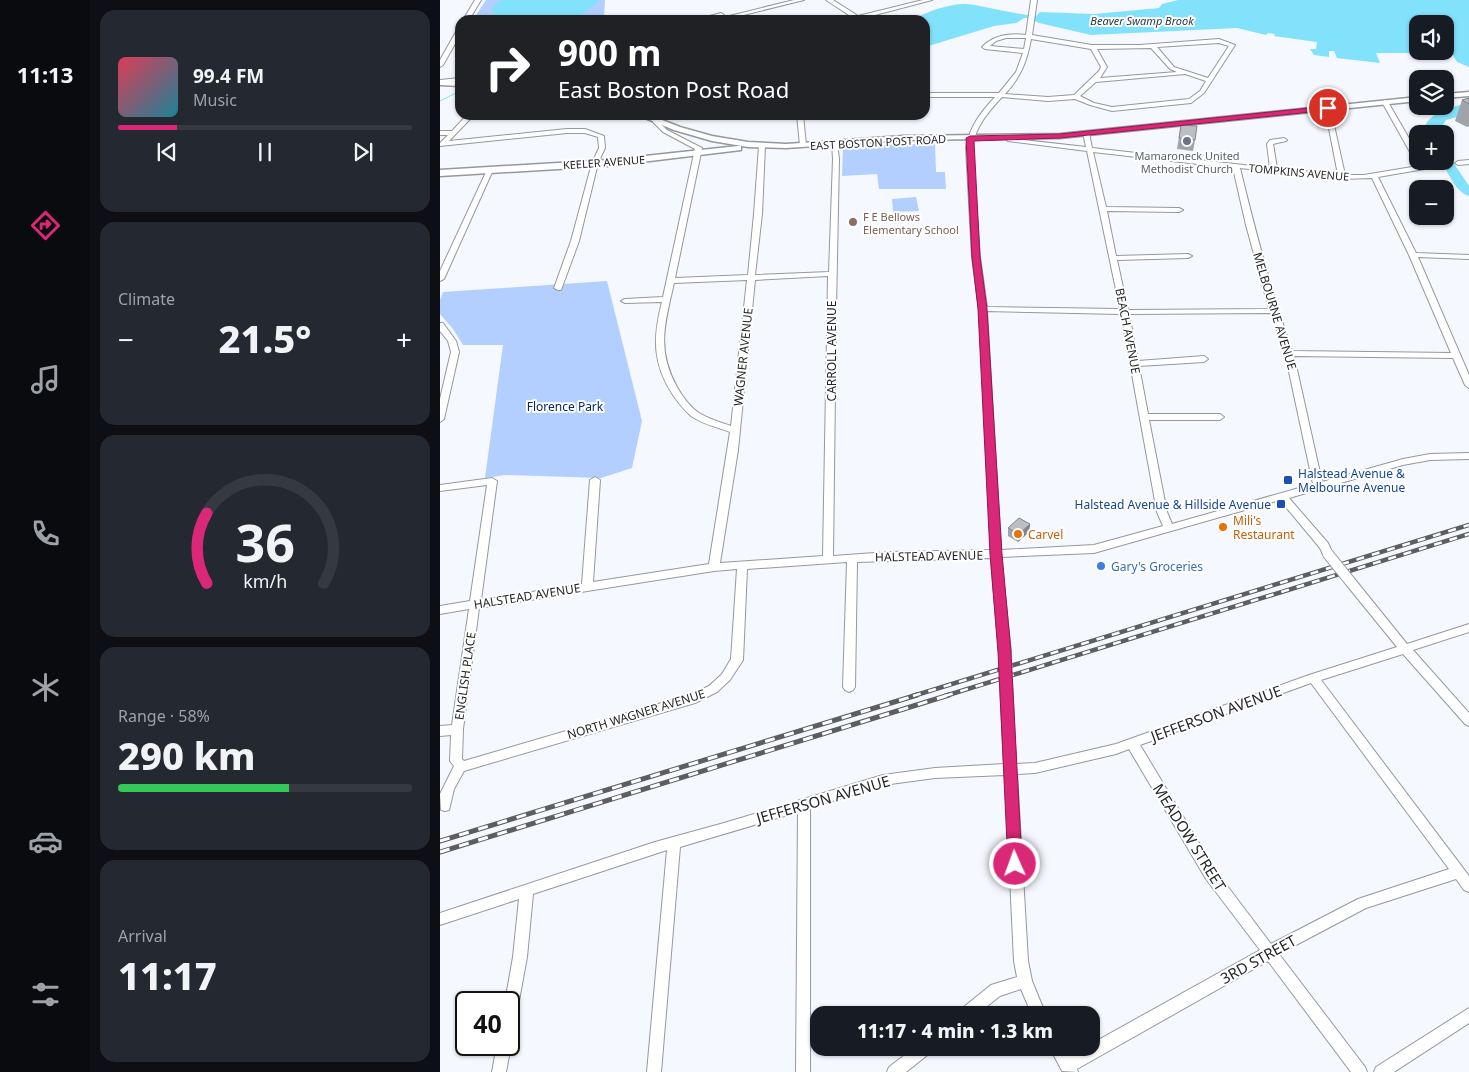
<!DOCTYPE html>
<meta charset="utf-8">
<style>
body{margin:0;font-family:"Noto Sans",sans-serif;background:#242831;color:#f1f3f6;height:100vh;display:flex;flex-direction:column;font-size:19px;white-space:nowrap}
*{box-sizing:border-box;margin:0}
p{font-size:16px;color:#9ea1a6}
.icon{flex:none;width:28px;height:28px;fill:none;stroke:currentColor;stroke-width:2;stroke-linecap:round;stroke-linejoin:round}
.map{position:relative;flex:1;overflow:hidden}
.side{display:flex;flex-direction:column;gap:10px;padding:10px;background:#0d0f14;width:350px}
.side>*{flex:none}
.top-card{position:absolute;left:15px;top:15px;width:475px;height:105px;border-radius:15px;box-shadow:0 1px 4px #0004;background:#202124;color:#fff;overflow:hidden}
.tools{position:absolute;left:969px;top:15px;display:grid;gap:10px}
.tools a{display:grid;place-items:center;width:45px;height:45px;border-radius:10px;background:#171b24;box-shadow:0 1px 4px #0004;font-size:25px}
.speed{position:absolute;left:15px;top:991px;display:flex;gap:10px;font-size:25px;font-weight:700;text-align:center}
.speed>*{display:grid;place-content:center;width:65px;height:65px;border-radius:50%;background:#171b24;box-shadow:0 1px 4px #0004;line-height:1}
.speed .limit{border:2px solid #111;border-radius:8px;background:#fff;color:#111}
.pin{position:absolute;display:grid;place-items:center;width:42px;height:42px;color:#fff;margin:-21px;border:2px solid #fff;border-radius:50%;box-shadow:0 1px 5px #0007}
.me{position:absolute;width:55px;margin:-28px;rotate:358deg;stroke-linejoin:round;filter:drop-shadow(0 0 4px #0008)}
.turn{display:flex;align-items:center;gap:18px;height:105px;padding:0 20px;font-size:22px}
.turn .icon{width:65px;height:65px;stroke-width:2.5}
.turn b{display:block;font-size:35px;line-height:42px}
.big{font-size:38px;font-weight:800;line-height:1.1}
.side .widget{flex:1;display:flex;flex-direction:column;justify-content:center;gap:8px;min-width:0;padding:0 18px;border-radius:15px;background:#242831}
.side .dial{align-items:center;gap:0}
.dial svg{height:130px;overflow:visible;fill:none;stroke:#363941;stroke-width:7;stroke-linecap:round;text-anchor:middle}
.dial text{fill:#f1f3f6;stroke:none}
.song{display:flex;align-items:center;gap:15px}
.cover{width:60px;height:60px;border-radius:8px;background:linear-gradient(135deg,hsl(350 70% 55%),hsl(190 70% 35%))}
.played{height:5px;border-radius:2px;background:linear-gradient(90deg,#db2777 20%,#363941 20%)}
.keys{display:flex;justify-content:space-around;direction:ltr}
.heat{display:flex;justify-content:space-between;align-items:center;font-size:28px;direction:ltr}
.charge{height:8px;border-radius:4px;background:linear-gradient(90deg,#34c759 58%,#363941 0)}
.trip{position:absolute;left:370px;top:1006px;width:290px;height:50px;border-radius:15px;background:#171b24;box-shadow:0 1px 4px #0004;font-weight:800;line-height:50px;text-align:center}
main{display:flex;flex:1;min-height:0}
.menu{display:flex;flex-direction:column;width:90px;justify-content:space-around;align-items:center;background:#090b0e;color:#9ea1a6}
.menu .icon{width:35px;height:35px}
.menu .on{color:#db2777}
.menu b{font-size:22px;color:#f1f3f6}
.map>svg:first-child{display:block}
.green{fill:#b3cfff}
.water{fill:#82e2fb;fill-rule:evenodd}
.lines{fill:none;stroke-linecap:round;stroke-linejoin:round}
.stream{stroke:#82e2fb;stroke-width:1}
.river{fill:#82e2fb;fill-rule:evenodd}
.minor-casing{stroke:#94989f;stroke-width:2}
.major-casing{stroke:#94989f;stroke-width:3}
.minor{fill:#fff;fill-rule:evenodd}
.major{fill:#fff;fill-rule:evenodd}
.rail-far1-casing{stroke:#5d5e62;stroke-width:4.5}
.rail-casing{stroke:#5d5e62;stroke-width:5}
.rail-far1{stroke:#fff;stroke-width:2.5;stroke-dasharray:8;stroke-linecap:butt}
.rail{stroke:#fff;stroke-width:3;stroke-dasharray:10;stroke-linecap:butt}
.minor-bridge-casing{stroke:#94989f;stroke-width:12;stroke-linecap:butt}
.minor-bridge{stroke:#fff;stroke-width:10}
.wall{fill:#a0a3a9}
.shaded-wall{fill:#82858a}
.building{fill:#babec5;stroke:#82858a}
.route{fill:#db2777;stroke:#8e194d}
.worship-dot{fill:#6b7280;stroke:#fff;stroke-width:2}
.education-dot{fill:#8d6e63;stroke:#fff;stroke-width:2}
.transit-dot{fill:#1a4fb4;stroke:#fff;stroke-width:2}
.food-dot{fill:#e8710a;stroke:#fff;stroke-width:2}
.shop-dot{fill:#3f7fe0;stroke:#fff;stroke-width:2}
.labels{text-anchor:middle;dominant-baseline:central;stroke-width:4;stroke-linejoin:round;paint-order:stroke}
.far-water-label{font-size:11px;font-style:italic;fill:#1d343a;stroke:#fff}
.far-street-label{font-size:11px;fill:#252629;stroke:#fff}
.far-worship-label{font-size:11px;fill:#5b616d;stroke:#fff}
.far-education-label{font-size:11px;fill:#785e54;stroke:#fff;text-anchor:start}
.street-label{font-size:12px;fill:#252629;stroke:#fff}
.park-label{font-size:12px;fill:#062769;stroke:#fff}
.transit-label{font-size:12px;fill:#164399;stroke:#fff;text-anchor:start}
.food-label{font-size:12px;fill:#c56008;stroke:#fff;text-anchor:start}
.shop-label{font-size:12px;fill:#366cbe;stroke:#fff;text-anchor:start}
.near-street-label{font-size:15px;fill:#252629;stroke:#fff}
</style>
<main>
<nav class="menu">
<b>11:13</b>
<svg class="icon on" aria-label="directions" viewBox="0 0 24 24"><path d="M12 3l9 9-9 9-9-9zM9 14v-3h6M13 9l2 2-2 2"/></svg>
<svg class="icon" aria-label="music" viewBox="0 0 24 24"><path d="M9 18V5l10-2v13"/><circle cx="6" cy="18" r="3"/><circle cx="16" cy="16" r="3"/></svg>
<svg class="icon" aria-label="phone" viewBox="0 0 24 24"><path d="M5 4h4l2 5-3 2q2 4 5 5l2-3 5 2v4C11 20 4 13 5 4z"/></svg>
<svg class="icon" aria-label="climate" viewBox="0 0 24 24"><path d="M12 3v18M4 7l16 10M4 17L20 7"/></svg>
<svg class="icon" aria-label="car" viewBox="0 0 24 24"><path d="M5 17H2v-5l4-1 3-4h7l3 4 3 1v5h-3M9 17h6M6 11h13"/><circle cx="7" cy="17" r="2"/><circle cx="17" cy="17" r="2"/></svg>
<svg class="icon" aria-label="filters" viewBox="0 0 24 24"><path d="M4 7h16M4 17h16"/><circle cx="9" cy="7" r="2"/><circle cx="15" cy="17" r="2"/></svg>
</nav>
<section class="side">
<div class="widget">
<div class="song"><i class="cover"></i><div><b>99.4 FM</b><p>Music</p></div></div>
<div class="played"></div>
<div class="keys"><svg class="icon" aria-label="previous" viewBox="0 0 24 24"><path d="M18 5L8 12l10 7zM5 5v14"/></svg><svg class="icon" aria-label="pause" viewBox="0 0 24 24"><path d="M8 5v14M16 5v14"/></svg><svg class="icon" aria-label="next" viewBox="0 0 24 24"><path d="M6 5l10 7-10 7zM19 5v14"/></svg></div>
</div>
<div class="widget"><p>Climate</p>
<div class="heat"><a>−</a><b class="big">21.5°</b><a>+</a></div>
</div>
<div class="widget dial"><svg viewBox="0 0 100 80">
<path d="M14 69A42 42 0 1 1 86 69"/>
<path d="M14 69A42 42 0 0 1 14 26" stroke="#db2777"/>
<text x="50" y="56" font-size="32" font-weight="700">36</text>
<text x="50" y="72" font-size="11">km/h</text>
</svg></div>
<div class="widget"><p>Range · 58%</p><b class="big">290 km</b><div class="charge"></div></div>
<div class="widget"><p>Arrival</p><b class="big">11:17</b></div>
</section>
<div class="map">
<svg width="1029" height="1072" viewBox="0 0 1029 1072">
<rect width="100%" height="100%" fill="#f5f8fe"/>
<!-- green -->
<g class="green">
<path d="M46,0H165L164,17L148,20H33Z"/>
<path d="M495,143L496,172H505L506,189H439L437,174L402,176L403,147Z"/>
<path d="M476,197L479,211L453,212L452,199Z"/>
<path d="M167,281L202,421L192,468L161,478L65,475L45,478L63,345H23L13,329L0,314V300L3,292Z"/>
</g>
<!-- water -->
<g class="water">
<path d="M63,0H159L146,12L130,18L114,15L92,20H62L51,11L56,3Z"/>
<path d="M738,0H1029V67L1017,62L1012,54H1000L1001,56H996L994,53H936L940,63L897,58L894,51H889V57L874,55L870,49H876L877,42L834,36L835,34L828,33L826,35L797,28L651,35L599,23L595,21V18H584L576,23L554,26L485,47V20H471C490,11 514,1 535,5C556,9 575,14 596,16L600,12L654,14L719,8L722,4ZM978,24H1005V51H978Z"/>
<path d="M1024,104L1029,114L1006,120L1000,130L1001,134H991L985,127C990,112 1010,108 1024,104Z"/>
</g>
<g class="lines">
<!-- stream -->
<path class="stream" d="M0,101L20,91"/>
<!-- river -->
<path class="river" d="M1005,155L1009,156L1029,186V196C1016,193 1008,172 1001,161H1005Z"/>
<defs>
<g id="minor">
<path d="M35,0H41L29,20H23Z"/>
<path d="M354,0H364L283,20H273Z"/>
<path d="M386,0H393L418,16L483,0H492L416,20H406L412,17Z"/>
<path d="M591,0H597L592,35L652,45H700L779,39L795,45L764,93L751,103L672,111L650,105L635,99L608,101L562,97C548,112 536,126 532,147L540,257L547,307L680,309L647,151L568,141L565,139L566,138L646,147L643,133L646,131L649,133L652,148L830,168L827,144L830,140L844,138L847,140L846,141L833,144L837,168L898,175L885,108L890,107L905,175H924L1002,162L1005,164L1002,166L938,177L976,253L1029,255V259L978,257L1029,375V388L1025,385L1013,358L854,356L882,482L963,459L990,454L1029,453V459L990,460L963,465L849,498L888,543L893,554L888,558L884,557L880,548L840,500L654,553L561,557L571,652L569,655L565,656L561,655L559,652L551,558L417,562L415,687L413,690L409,692L405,690L403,687L407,562L307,569L303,660L290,680L277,692L255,703L24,771L14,789L9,810L5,811L1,810L0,794L14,766L10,761L11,735L0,736V726L12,725L29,609L0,614V606L30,601L47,485L0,491V485L52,478L57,481L41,600L142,584L150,480L155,477L160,480L153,582L269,564L290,432C277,427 262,424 251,416C244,410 238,402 233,395C212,363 213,337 222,302L185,303L181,301L185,299L223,297L255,149L223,132L213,122V120H217L227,130L262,148L235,278L308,275L314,214L319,146L322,144L325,146L322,214L315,275L389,272L393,159L392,143L397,142L399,159L396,309L393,556L449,552L551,550L539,309L532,257L526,147C530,126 541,112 555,97H485V93H559L576,72L583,53L545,49L542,47C554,35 570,33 586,35ZM566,38H586L584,49L550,46L556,41ZM591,39L651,49L661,67L659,71L634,95L608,97L565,94C581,77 587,61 591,39ZM779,43L789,46L768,78L734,67L717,47ZM711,48L730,69L737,72L660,78L667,67L657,49ZM745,74L766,81L760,91L749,99L672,107L654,103L640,96L656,82ZM653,152L793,168L806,225L829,309L688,310L677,260L748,258L752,256L748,254L676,256L667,211L739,212L743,210L739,208L666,207ZM800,168L902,179L932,178L969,255L1011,353L852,351C831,291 815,230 800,168ZM388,276L383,556L280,563L298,450L315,280ZM307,280L291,426C280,422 269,419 259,413C250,407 242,396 237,387C216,349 225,323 234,283ZM547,311L681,314L717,512L723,526L654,545L561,550ZM831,313L845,353L873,484L732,524L727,512L709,420H780L784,417L780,414H708L699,366L764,362L768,359L764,356L698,361L689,314ZM297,569L291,659L282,674L269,686L252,694L24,761L22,759L23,729L39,608L274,571Z"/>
<path d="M281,13L284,15L283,16L266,20H255Z"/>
<path d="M20,28V35L3,65L0,67V60L17,30Z"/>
<path d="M20,78V82L0,84V80Z"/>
<path d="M945,100L948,102L978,154V161H981L980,162L975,161L942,102Z"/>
<path d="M27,115H34L9,141L127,129H145L164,136L165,148L158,163L139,241L121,290H118L114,288L131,241L152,163L159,148L158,137L145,133H127L0,146V143L8,135H0V131H12Z"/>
<path d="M357,115H363L366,145L363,147L360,145Z"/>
<path d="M1029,160V164L1018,165L1015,163L1018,161Z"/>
<path d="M50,168L53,170L4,279L0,281V271L47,170Z"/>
<path d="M0,323H3L16,341L19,352L4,419L0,422V399L11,352L8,341L0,331Z"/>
<path d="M909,576L913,577L967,644L1029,624V632L973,650L1029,713V726L1025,724L963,654L881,680L1029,876V892L1024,890L1016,879L926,908L839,954L925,1067L927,1072H911L828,961L637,1069L638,1072L622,1071L610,1048H625L630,1056L646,1048H651V1044L820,950L766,879L689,749L676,754L595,773L577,774L588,961L592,981L606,1015H592L581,989L560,996L536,1015H518L520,1010L551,985L577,977L574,961L565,775L495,778L443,785L370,808V1072H356L358,812L240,847L221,1072H207L227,850L93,894L87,957L76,1017L74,1022L69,1024V1002H65L73,957L79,899L0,925V913L215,842L284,823L443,775L495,768L564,764L560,683L562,680L566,678L570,680L572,683L576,764L595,763L676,744L869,675L957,647L905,583L904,580L905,577ZM871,683L1009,869L918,899L831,944L776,871L700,745Z"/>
<path d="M1029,1008V1023L954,1072H934L936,1067Z"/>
<path d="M69,1040L71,1045L66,1072H52L57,1045H69Z"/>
<path d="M474,1048H492L490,1053L466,1072H447L449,1067Z"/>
</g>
<g id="major">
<path d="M0,81L20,82V86L0,85Z"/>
<path d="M1029,92V96L1005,98V94Z"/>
<path d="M978,97V101L620,138L464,140L346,148L308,147L272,141L234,130L198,115H209L240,127L272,136L308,142L346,144L464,136L620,134Z"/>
<path d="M298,146H301V150L168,166L0,176V170L168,160Z"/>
</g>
</defs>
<!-- minor casing -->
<use href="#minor" class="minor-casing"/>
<!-- major casing -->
<use href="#major" class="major-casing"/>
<!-- minor -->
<use href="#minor" class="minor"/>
<!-- major -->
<use href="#major" class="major"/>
<defs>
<g id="rail-far1">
<path d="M473,696L1029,525"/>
<path d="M505,696L1029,534"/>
</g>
<g id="rail">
<path d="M0,841L477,695"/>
<path d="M0,852L509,695"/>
</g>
</defs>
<!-- rail-far1 casing -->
<use href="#rail-far1" class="rail-far1-casing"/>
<!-- rail casing -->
<use href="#rail" class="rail-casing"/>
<!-- rail-far1 -->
<use href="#rail-far1" class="rail-far1"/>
<!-- rail -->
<use href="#rail" class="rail"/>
<defs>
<g id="minor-bridge">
<path d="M888,554L909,580"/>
<path d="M565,652L566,683"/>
</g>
</defs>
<!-- minor-bridge casing -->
<use href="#minor-bridge" class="minor-bridge-casing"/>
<!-- minor-bridge -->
<use href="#minor-bridge" class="minor-bridge"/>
</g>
<!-- wall -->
<g class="wall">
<path d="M1029,98V126L1027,127L1015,121L1022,100Z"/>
<path d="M741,125L755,140L753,151L737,149Z"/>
<path d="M590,524L589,532L578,542L568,536V528Z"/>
</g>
<!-- shaded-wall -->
<path class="shaded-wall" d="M590,524L589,532L578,542L579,534Z"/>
<!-- building -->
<g class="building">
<path d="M1029,98V104L1022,100Z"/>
<path d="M741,125L757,126L755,140L739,138Z"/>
<path d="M579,518L590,524L579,534L568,528Z"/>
</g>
<!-- route -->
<path class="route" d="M888,106L891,108L890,110L620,138L534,141L540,257L547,309L562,554L571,652L582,864L580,869L575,871L570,869L568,864L558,652L550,554L538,309L532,257L526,138L530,136L620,134Z"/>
<!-- markers -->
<circle class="worship-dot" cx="747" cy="141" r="5"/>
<circle class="education-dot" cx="413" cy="222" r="5"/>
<g class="transit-dot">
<rect x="843" y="475" width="10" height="10" rx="2.5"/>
<rect x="836" y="499" width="10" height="10" rx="2.5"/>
</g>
<g class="food-dot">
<circle cx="783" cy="527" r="5"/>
<circle cx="578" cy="534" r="5"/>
</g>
<circle class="shop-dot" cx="661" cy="566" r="5"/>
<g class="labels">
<!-- far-water labels -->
<g class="far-water-label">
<text x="702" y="20">Beaver Swamp Brook</text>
</g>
<!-- far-street labels -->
<g class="far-street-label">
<text transform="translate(438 142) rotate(-3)">EAST BOSTON POST ROAD</text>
<text transform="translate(164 162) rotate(-4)">KEELER AVENUE</text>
<text transform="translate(859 172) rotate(5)">TOMPKINS AVENUE</text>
</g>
<!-- far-worship labels -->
<g class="far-worship-label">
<text x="747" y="155">Mamaroneck United<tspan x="747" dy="13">Methodist Church</tspan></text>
</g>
<!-- far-education labels -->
<g class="far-education-label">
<text x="423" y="216">F E Bellows<tspan x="423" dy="13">Elementary School</tspan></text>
</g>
<!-- street labels -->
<g class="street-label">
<text transform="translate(835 311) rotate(73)">MELBOURNE AVENUE</text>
<text transform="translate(688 331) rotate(79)">BEACH AVENUE</text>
<text transform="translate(391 351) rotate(-90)">CARROLL AVENUE</text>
<text transform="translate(303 357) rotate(-84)">WAGNER AVENUE</text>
<text transform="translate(489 556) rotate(-1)">HALSTEAD AVENUE</text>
<text transform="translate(87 596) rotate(-9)">HALSTEAD AVENUE</text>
<text transform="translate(25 676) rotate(-82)">ENGLISH PLACE</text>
<text transform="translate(196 714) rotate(-17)">NORTH WAGNER AVENUE</text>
</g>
<!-- park labels -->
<g class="park-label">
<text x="125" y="406">Florence Park</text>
</g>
<!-- transit labels -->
<g class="transit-label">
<text x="858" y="473">Halstead Avenue &amp;<tspan x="858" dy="14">Melbourne Avenue</tspan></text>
<text x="831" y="504" text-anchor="end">Halstead Avenue &amp; Hillside Avenue</text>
</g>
<!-- food labels -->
<g class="food-label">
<text x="793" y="520">Mili's<tspan x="793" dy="14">Restaurant</tspan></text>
<text x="588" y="534">Carvel</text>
</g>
<!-- shop labels -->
<g class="shop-label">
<text x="671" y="566">Gary's Groceries</text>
</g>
<!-- near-street labels -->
<g class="near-street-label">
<text transform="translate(776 713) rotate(-20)">JEFFERSON AVENUE</text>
<text transform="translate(383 799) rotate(-16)">JEFFERSON AVENUE</text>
<text transform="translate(750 837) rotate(58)">MEADOW STREET</text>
<text transform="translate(818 959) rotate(-29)">3RD STREET</text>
</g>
</g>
</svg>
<div class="tools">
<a><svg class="icon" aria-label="sound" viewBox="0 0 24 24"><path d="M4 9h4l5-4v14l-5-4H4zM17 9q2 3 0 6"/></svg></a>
<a><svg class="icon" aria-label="layers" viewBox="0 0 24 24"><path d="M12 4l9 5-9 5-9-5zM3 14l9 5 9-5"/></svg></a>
<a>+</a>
<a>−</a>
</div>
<div class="speed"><div class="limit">40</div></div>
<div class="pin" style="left:888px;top:108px;background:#d93025"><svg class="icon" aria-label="arrive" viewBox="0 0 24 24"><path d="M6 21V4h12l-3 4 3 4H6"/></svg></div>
<svg class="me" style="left:575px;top:864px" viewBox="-20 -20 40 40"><circle r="17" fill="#db2777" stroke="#fff" stroke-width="3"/><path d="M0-11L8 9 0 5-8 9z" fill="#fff"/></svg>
<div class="trip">11:17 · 4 min · 1.3 km</div>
<div class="top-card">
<div class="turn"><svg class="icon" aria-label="right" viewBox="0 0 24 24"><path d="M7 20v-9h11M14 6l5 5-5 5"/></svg><div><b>900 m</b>East Boston Post Road</div></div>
</div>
</div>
</main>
